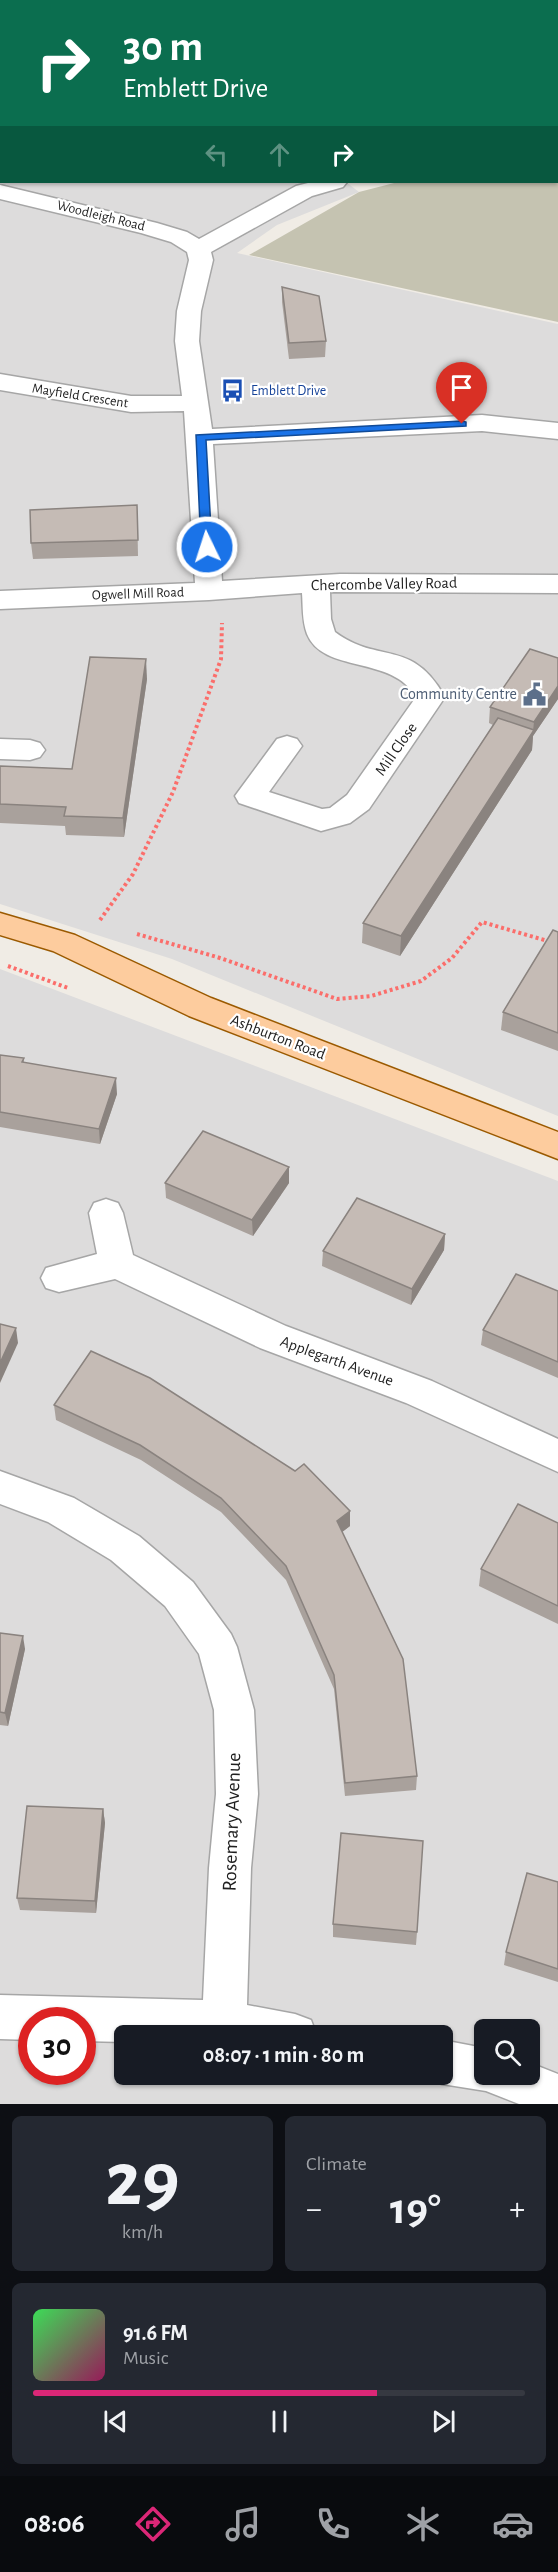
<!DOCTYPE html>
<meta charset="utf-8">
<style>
body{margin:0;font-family:"Alegreya Sans",sans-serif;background:#242831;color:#f1f3f6;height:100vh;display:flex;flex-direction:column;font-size:22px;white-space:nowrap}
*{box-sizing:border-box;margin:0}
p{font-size:20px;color:#9ea1a6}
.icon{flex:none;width:33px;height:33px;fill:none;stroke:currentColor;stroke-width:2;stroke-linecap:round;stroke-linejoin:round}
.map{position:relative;height:2104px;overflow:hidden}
.side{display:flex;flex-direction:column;gap:12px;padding:12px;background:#0d0f14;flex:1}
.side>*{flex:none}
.top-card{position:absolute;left:0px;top:0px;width:558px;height:183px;box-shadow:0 2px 4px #0004;background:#0b6e4f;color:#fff;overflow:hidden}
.controls{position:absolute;left:474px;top:2019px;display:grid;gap:12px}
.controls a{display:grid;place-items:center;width:66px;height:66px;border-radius:9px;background:#171b24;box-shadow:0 2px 4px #0004;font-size:30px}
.speed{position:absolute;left:18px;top:2007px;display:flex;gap:12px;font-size:30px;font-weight:700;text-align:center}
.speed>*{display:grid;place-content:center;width:78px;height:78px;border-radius:50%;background:#171b24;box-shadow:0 2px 4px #0004;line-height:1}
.speed .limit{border:9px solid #d22;background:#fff;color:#111}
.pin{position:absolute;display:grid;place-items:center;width:51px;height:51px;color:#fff;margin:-62px -26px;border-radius:50% 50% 50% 0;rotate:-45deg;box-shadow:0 0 6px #0007}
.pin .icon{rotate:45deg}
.me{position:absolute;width:66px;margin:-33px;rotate:356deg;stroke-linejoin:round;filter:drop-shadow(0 0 4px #0008)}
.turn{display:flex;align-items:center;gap:21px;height:126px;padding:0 24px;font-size:27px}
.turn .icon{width:78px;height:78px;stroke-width:2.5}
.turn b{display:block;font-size:42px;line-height:51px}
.lanes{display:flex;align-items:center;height:57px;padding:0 24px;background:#0003;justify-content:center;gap:30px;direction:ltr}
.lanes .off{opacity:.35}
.big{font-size:45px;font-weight:600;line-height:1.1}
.side .widget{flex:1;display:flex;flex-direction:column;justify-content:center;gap:9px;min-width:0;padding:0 21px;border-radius:9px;background:#242831}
.side .dial{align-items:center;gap:0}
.dial b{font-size:78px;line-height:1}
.song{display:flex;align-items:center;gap:18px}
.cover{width:72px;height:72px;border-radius:9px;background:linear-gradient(135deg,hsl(130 70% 55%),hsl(330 70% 35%))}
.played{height:6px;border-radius:3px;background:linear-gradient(90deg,#db2777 70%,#363941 70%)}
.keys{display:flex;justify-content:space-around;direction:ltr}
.heat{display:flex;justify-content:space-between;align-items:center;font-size:33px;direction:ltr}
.side .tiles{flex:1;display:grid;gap:12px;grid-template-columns:1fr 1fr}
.widget:last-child{grid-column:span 2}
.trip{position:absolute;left:114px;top:2025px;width:339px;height:60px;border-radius:9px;background:#171b24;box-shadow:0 2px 4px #0004;font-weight:600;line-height:60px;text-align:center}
.menu{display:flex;height:96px;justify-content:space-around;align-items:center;background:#090b0e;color:#9ea1a6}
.menu .icon{width:42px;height:42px}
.menu .active{color:#db2777}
.menu b{font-size:27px;color:#f1f3f6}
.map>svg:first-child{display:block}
.residential{fill:#dddcdc;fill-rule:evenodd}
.education{fill:#fffce0}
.construction{fill:#c5c3b1}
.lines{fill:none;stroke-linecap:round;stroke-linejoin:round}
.minor-casing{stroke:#a6a6a6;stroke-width:3}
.major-casing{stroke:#9b5a00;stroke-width:3}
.path{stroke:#fb6e6b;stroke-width:4;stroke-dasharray:3 3;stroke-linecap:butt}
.minor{fill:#fff;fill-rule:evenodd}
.major{fill:#fdcc9e;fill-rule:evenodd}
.wall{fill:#a9a19c}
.shaded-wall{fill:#8a837f}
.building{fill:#c5bbb5;stroke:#8a837f;stroke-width:1.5}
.route{fill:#1a73e8;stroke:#114b97;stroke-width:1.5}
.labels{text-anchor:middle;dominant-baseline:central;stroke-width:4.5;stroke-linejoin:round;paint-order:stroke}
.far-street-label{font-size:14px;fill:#1f1f1f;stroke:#fff}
.far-transit-label{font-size:14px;fill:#164399;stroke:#fff;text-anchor:start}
.street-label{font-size:16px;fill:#1f1f1f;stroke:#fff}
.service-label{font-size:16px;fill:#4e5e75;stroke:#fff;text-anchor:end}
.near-street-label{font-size:20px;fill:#1f1f1f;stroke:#fff}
</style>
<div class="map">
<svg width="558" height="2104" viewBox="0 0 558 2104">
<rect width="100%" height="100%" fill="#f0ece5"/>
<!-- residential -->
<g class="residential">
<path d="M0,0L74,1L2,2V182H346L359,192L277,225L237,253L558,324V1116L172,959L0,904Z"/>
<path d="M0,969L558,1181V2104H0ZM32,2020H82V2072H32ZM484,2030H530V2074H484ZM124,2036H442V2074H124Z"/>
</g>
<!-- education -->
<path class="education" d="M72,0H558V104L556,2Z"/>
<!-- construction -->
<path class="construction" d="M558,139V322L249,255L359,192L398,182H556Z"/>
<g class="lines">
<defs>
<g id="minor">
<rect x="556" y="29" width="2" height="14"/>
<rect x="0" y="32" width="2" height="13"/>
<path d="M558,109V123L556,124V110Z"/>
<path d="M2,132V146L0,147V133Z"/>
<path d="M312,182H347L343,187L312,196L211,252L213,260L201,311L199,341L212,429L482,415L558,423V439L482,431L213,444L222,581L340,574L558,575V593L330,592L331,619L335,632C379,665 411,637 445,697L369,809L350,823L321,831L239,803L235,796L277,739L287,736L297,739L302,746L269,792L322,809L330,808L347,795L416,697C393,655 323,674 307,634C302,621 303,607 302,593L209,600L0,609V591L195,583L184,411L131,412L0,390V374L131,396H182L175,341L177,311L189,260L187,252L171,242L141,233L0,199V185L157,223L187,232L199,239L296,186Z"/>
<path d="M0,739L30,740L40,743L45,750L40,757L30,760L0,759Z"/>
<path d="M106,1199L118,1203L123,1213L133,1255L286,1326L432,1381L558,1439V1472L406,1403L260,1348L115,1279L59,1292L46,1288L41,1278L46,1268L97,1254L89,1213L94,1203Z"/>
<path d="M0,1471L74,1498L139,1536L193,1582L231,1634L237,1647L254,1710L258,1794L251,1868L247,2005L295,2014L311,2020L317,2036H124V2042L82,2041V2020H32V2040L0,2039V1995L203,2000L209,1868L216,1794L214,1710L199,1654L165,1606L111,1560L48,1522L0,1504Z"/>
<path d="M442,2040L484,2048V2074H530V2063L558,2074V2104H519L486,2091L442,2084L426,2078L425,2074H442Z"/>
</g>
<path id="major" d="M0,913L75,935L211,998L558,1132V1159L189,1016L53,951L0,935Z"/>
</defs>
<!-- minor casing -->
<use href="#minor" class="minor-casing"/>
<!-- major casing -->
<use href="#major" class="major-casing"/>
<!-- path -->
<g class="path">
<path d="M100,920L133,874L173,792L221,659L222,623"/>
<path d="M137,934L217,957L337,999L371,996L421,981L452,958L482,922L558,944"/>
<path d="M8,966L68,988"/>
</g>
<!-- minor -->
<use href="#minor" class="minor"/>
<!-- major -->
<use href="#major" class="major"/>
</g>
<!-- wall -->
<g class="wall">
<path d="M282,287L326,341L325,357L289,359L282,302Z"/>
<path d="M137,505L138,556L33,559L31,543Z"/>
<path d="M558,658V699L533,736L532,750L400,956L362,943L363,923L493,725L489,723L490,707Z"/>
<path d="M147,679L124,837L66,835L65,826L0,823V766L72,769Z"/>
<path d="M558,932V1051L501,1030L503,1012Z"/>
<path d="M0,1055L24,1058V1063L117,1094L100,1144L0,1127Z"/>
<path d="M289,1167V1183L253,1236L166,1198L165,1183Z"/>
<path d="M445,1234L444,1250L411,1305L322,1266L323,1251Z"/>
<path d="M558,1291V1378L481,1345L483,1330Z"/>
<path d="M54,1405L350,1526L342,1532L417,1776L416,1790L345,1796L334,1689L286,1580L221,1512L141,1460L56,1420Z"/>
<path d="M558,1523V1624L479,1586L481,1569Z"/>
<path d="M0,1633L25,1649L8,1726L0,1725Z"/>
<path d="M103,1809L105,1823L96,1913L20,1910L17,1898Z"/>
<path d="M558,1882V1982L504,1965L506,1952Z"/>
<path d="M333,1924L417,1932L416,1945L333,1937Z"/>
</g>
<!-- shaded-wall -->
<g class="shaded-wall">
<path d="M487,0H547L541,2H487Z"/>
<path d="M556,62H558L557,80Z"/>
<path d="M146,659L147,679L124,837L123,818Z"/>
<path d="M558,686V699L533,736L532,750L400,956L401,936L533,731L534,722Z"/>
<path d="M116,1078L117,1094L100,1144L99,1129Z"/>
<path d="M289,1167V1183L253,1236L252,1220Z"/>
<path d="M445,1234L444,1250L411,1305L412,1289Z"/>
<path d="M16,1328L18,1343L0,1383V1363Z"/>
<path d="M350,1511V1526L337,1536V1521Z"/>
<path d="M23,1636L25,1649L8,1726L5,1713Z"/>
<path d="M103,1809L105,1823L96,1913L95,1901Z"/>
</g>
<!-- building -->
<g class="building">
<path d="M319,0H490L492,2H312Z"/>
<path d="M282,287L319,296L326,341L289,343Z"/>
<path d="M137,505L138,540L31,543L30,510Z"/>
<path d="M530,649L558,658V686L534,722L490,707Z"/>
<path d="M90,657L146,659L123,818L64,816L66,807L0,804V766L72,769Z"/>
<path d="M498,718L534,730L401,936L363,923Z"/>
<path d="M553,930L558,932V1033L503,1012Z"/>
<path d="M0,1055L24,1058L22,1062L116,1078L99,1129L0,1112Z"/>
<path d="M203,1131L289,1167L252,1220L165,1183Z"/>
<path d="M357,1198L445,1234L412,1289L323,1251Z"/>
<path d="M516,1274L558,1291V1362L483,1330Z"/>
<path d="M0,1324L16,1328L0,1363Z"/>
<path d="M91,1351L150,1378L295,1471L304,1464L350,1511L337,1521L403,1659L417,1776L345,1783L334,1675L286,1566L221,1498L140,1445L54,1405Z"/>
<path d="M518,1504L558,1523V1606L481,1569Z"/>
<path d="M0,1633L23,1636L5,1713L0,1712Z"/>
<path d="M27,1806L103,1809L95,1901L17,1898Z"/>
<path d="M341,1833L423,1841L417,1932L333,1924Z"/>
<path d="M527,1873L558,1882V1969L506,1952Z"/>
</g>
<!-- route -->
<path class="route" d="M462,421L466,422V426L206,440L212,547L207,550L201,547L196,435Z"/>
<!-- icons -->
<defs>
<symbol id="bus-bare" viewBox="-9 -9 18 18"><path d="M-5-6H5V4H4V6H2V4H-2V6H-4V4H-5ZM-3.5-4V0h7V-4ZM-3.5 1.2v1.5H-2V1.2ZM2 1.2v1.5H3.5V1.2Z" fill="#1a4fb4" stroke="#fff" stroke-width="2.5" paint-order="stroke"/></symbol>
<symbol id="civic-bare" viewBox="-9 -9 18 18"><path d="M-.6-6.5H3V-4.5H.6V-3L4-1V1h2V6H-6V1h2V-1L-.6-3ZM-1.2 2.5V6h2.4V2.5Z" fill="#5c6f8a" stroke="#fff" stroke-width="2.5" paint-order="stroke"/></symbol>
</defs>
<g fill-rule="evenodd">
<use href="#bus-bare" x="216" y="374" width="33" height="33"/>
<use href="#civic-bare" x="518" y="678" width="33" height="33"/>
</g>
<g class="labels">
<!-- far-street labels -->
<g class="far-street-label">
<text transform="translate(101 216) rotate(14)">Woodleigh Road</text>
<text transform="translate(80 396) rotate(9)">Mayfield Crescent</text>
<text transform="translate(138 594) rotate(-2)">Ogwell Mill Road</text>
</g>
<!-- far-transit labels -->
<g class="far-transit-label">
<text x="251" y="391">Emblett Drive</text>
</g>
<!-- street labels -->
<g class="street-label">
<text transform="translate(384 584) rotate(-1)">Chercombe Valley Road</text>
<text transform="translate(396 749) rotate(-55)">Mill Close</text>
<text transform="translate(278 1037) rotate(21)">Ashburton Road</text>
<text transform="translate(337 1361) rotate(20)">Applegarth Avenue</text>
</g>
<!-- service labels -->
<g class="service-label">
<text x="517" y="694">Community Centre</text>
</g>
<!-- near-street labels -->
<g class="near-street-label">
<text transform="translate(232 1822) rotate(-88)">Rosemary Avenue</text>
</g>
</g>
</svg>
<div class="controls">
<a><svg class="icon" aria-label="search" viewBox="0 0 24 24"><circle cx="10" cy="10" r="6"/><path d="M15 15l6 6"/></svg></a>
</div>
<div class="speed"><div class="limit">30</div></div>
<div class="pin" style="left:462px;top:424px;background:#d93025"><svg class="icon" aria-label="arrive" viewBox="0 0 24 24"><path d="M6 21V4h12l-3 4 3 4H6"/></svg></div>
<svg class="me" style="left:207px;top:547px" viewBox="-20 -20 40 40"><circle r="17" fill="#1a73e8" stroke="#fff" stroke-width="3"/><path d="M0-11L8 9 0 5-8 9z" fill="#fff"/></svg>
<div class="trip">08:07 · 1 min · 80 m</div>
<div class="top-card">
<div class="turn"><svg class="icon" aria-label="right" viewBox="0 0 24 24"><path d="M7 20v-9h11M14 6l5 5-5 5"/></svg><div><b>30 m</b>Emblett Drive</div></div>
<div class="lanes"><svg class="icon off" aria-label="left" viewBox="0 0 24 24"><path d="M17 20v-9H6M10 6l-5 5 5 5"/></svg><svg class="icon off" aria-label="ahead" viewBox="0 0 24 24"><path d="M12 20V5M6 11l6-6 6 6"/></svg><svg class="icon" aria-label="right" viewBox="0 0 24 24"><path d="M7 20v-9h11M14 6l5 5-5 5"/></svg></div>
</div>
</div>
<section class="side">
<div class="tiles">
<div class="widget dial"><b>29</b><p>km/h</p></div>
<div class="widget"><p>Climate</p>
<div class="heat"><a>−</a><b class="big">19°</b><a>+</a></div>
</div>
<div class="widget">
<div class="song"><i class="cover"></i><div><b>91.6 FM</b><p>Music</p></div></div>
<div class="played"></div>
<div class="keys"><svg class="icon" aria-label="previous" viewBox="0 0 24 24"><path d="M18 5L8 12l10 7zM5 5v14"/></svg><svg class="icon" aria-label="pause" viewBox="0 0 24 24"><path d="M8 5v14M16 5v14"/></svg><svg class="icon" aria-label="next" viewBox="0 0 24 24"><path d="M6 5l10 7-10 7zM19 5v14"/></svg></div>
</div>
</div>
</section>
<nav class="menu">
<b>08:06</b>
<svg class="icon active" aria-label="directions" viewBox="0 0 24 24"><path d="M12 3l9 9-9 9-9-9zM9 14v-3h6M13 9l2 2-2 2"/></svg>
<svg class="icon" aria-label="music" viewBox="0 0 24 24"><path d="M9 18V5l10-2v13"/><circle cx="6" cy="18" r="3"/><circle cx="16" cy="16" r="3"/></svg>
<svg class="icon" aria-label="phone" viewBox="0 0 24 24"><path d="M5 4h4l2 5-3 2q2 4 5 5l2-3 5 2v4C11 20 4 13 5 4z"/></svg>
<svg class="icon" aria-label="climate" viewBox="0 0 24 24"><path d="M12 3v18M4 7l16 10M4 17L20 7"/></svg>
<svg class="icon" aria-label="car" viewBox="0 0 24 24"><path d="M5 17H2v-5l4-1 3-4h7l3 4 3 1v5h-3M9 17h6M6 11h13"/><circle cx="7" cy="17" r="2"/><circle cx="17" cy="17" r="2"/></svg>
</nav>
